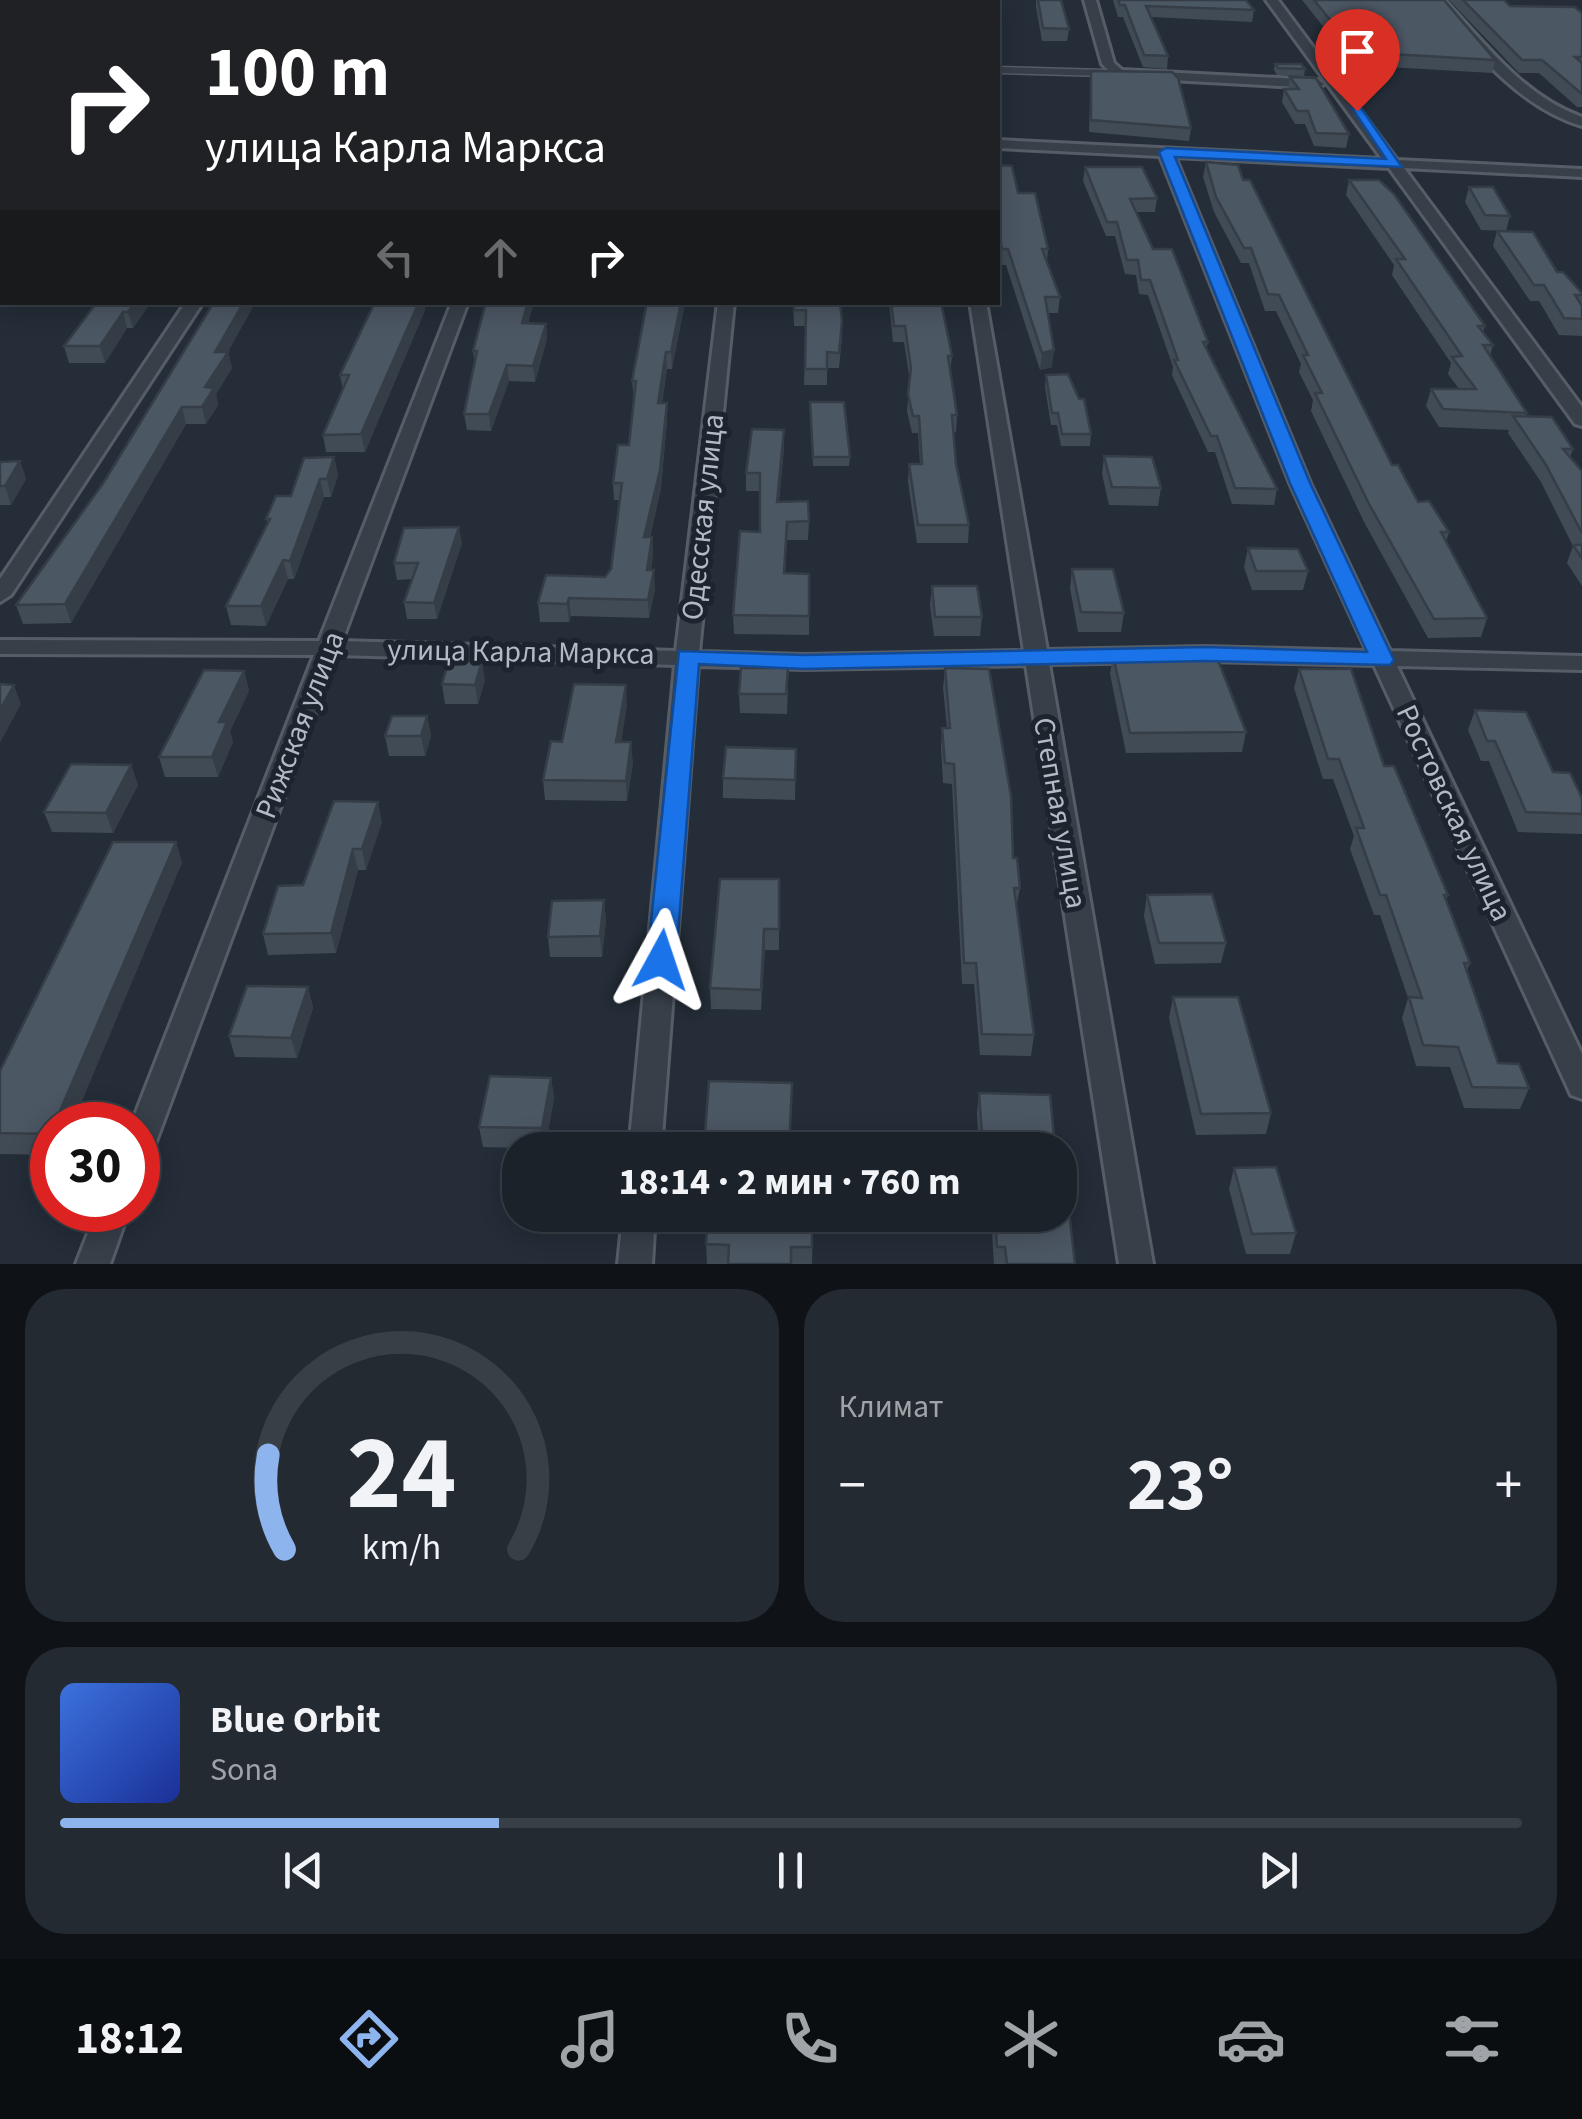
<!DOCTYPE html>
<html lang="ru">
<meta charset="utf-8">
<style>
body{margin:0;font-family:"Source Sans 3",sans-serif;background:#242a32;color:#f1f3f6;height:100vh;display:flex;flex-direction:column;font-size:38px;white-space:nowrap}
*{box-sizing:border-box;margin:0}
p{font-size:32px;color:#a0a4a8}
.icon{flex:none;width:55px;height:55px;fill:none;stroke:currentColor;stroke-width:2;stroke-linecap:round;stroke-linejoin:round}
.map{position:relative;height:1264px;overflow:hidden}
.drawer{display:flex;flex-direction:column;gap:25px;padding:25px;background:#0f1317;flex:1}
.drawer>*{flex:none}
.guide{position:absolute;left:0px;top:0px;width:1000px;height:305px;box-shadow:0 5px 25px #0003,0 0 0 2px #393f47;background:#202124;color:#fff;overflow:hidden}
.speed{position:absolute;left:30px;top:1102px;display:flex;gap:20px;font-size:50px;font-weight:700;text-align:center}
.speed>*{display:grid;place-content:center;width:130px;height:130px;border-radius:50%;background:#1b222a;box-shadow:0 5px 25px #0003,0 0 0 2px #393f47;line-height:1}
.speed .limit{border:15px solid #d22;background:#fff;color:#111}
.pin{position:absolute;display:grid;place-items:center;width:85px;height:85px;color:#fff;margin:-102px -42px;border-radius:50% 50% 50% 0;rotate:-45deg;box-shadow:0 0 10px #0007}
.pin .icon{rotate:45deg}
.me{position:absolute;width:110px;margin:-55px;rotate:5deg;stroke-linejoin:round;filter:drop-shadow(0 0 8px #0008)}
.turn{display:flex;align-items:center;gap:35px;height:210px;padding:0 40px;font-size:45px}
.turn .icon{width:130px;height:130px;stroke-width:2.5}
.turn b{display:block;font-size:70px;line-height:85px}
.lanes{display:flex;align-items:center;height:95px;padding:0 40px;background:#0003;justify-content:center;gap:50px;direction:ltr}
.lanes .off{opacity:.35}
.big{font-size:75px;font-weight:700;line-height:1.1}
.drawer .widget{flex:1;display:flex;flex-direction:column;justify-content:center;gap:15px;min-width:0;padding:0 35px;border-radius:40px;background:#242a32}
.drawer .dial{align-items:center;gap:0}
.dial svg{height:260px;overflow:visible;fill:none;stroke:#393f47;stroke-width:7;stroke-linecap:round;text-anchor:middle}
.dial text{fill:#f1f3f6;stroke:none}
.song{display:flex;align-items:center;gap:30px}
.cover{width:120px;height:120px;border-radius:15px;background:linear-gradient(135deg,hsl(220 70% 55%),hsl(230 70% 35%))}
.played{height:10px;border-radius:5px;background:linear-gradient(90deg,#8eb4ee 30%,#393f47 30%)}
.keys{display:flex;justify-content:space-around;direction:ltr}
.heat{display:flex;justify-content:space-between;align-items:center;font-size:55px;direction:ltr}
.drawer .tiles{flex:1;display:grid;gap:25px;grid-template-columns:1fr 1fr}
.widget:last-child{grid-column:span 2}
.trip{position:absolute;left:502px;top:1132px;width:575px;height:100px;border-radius:40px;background:#1b222a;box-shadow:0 5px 25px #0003,0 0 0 2px #393f47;font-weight:700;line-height:100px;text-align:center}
.dock{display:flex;height:160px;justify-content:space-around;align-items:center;background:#0b0e11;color:#a0a4a8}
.dock .icon{width:70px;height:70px}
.dock .selected{color:#8eb4ee}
.dock b{font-size:45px;color:#f1f3f6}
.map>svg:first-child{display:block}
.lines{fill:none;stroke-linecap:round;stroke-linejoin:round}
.lane-casing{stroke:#565d67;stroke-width:9}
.street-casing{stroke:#565d67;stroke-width:6}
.highway-casing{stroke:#434a54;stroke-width:48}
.lane{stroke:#373f49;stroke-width:6}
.street{fill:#373f49;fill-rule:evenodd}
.highway{stroke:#6e6455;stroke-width:42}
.wall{fill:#414b56}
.shaded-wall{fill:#353d46}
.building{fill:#4c5764;stroke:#353d46;stroke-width:2.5}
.route{fill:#1a73e8;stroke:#114b97;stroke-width:2.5}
.labels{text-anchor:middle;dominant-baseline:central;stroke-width:10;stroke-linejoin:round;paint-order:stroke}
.street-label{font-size:30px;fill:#b3bac5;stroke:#1d242e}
</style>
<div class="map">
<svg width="1582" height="1264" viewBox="0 0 1582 1264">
<rect width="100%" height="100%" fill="#242d38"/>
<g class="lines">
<defs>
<path id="lane" d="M998,70L1105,73"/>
<g id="street">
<path d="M767,0H779V2H768Z"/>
<path d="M925,0H937V2H926Z"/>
<path d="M1084,0H1096L1114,63L1122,70L1318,80L1324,84L1318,88L1115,77L1102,64Z"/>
<path d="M1266,0H1278L1397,160L1582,169V177L1404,168L1582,407V426L1575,424L1389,168L1175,157L1310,483L1390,651L1582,656V670L1397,666L1582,1054V1099L1571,1095L1567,1086L1374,665L1206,661L1049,664L1153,1264H1119L1026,665L805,669L698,666L661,1150H629L675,665L337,655L154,1147L149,1157L138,1160V1125H131L314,655L0,654V640L319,641L452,302H468L342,641L676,651L718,302H734L699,652L805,655L1024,651L970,302H986L1047,650L1206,647L1367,651L1290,483L1160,156L998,148V140L1382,159Z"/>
<path d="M1432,0H1444C1486,44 1523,96 1582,117V126C1518,107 1474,50 1432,0Z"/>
<rect x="0" y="91" width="2" height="8"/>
<path d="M2,224V234L0,235V225Z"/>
<path d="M186,302H203L11,595L0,602V579Z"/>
<path d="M97,1210H129L110,1264H76Z"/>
<path d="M623,1215H655L652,1264H618Z"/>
</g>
<g id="highway">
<path d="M347,2L352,0"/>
<path d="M0,191L2,189"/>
</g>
</defs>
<!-- lane casing -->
<use href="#lane" class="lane-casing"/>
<!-- street casing -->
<use href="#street" class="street-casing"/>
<!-- highway casing -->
<use href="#highway" class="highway-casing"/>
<!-- lane -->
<use href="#lane" class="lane"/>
<!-- street -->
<use href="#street" class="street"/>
<!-- highway -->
<use href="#highway" class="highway"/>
</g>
<!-- wall -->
<g class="wall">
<path d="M725,0H754L752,2H725Z"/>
<path d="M1036,0H1061L1069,29L1067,41H1042L1036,7Z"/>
<path d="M1113,0H1246L1254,10L1252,22L1151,17L1168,56L1167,69L1143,67L1123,17H1118Z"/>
<path d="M1302,0H1444L1495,60L1492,73L1354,65Z"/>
<path d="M1449,0H1504L1510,6L1582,13V107H1577L1539,73H1519Z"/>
<path d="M1275,64L1305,69L1304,76L1277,75L1274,70Z"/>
<path d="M1091,71L1191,128L1189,141L1089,132Z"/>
<path d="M1290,77L1349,134L1346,148L1314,146L1305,124H1295L1282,102L1284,89H1288Z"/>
<path d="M1206,162L1243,180L1392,465L1418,502L1449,532L1446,542L1487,618L1481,637L1428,638L1364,522L1311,411L1313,400L1299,372L1301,364L1276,311H1265L1249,263H1241L1214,212L1203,177Z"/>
<path d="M998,165L1018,193L1048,249L1047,261L1060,297L1058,313H1048L1052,367L1040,370L1006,265H1001L998,247Z"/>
<path d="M1085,167L1157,198L1155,212H1136L1153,249L1208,342L1206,349L1277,489L1274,505L1232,504L1215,452H1208L1172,375L1173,367L1148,295L1139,294L1136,275L1125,274L1115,236H1106L1083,181Z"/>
<path d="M1349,180L1485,326L1483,332L1493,345L1490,356L1527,413L1526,417L1573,449L1570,457L1582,471V586L1567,563L1573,546L1541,482L1508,433L1509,430L1439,427L1426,406L1431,389H1459L1448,374L1451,363L1392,275L1394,265L1346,195Z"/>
<path d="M1469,187L1510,216L1506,231L1481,230L1465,202Z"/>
<path d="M1497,231L1557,272L1582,293V336L1559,335L1539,301H1530L1493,246Z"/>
<path d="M97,302H151L133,328H127L105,363H69L64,346Z"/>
<path d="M486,302H534L528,323L546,324L547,339L535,382L509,381L491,431L467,430L464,414L475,364L473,351Z"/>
<path d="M685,302L672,369H667L662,403H667V420L661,488L650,537H652L653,555L651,570L655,589L649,618L571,616L569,622H540L538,603L605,577L611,569L620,500H614L613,483L629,445L634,398L632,381Z"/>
<path d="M793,302H840L842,337L839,368H827V385H804L806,326H794Z"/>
<path d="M889,302H941L952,356L950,373L957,415L956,432H953L956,464L969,525L968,543H917L908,482L909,464H920L918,433H912L907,411L910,381L904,342H893Z"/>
<path d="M425,310L365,452H326L323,435L343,391L340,375Z"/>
<path d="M228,352L232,368L216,394L218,405L206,424H186L71,623L23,624L16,605L104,482Z"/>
<path d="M1046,375L1091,434L1090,446H1061L1057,425H1051L1045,387Z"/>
<path d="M810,411L850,457L849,466H813Z"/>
<path d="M784,430V448L779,502L809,521L808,540H787L785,573L809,574V635L734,634L733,615L760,532V491H746V473Z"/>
<path d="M1104,456L1161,488L1158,506L1109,505L1102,474Z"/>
<path d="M334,457L338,475L331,497H324L294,579H288L266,626L231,625L226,606L268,524L266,519Z"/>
<path d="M20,461L26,479L11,505H0V462Z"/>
<path d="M462,543L437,619H407L404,602L412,579L397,580L394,563Z"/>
<path d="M1248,548L1308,571L1303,590H1252L1244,567Z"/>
<path d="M1072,569L1124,613L1121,632H1078L1070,588Z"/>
<path d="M932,586L982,617L980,636H934L930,605Z"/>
<path d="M1113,655L1246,732L1242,752L1126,753L1110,674Z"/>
<path d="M945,668L1013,858L1020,888L1016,908L1034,1035L1031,1056L980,1055L974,984H962L952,784L943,783L941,747L942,728H947L943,688Z"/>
<path d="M1299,669L1384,766L1448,895L1446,900L1470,963L1467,971L1498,1063L1529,1088L1520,1109L1464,1108L1450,1067L1416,1066L1402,1018L1408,998L1380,915H1374L1350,849L1354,836L1333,779H1323L1294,688Z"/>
<path d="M244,671L249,691L230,731L233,742L218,777H165L159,757Z"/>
<path d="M485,680L478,704H445L442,684Z"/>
<path d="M788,688L787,714L740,713L739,694Z"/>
<path d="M627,704L621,742L633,762L627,801L545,800L543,780L562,742Z"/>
<path d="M1475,710L1553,772L1582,798V834L1518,832L1489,761H1481L1468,730Z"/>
<path d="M427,716L431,736L425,756H389L385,736Z"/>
<path d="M796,749L795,800L723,798V778Z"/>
<path d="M131,765L138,785L113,833L52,832L44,812Z"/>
<path d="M382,822L366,870H358L336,953L268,955L263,934L303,885Z"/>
<path d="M176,842L182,863L52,1125V1155L0,1154V1071Z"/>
<path d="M779,879V950H765L761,1010L711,1009L710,988Z"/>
<path d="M1147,895L1226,943L1221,963L1155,964L1144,916Z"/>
<path d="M604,900L606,921L602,957H550L548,937Z"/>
<path d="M308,987L313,1008L297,1058L235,1057L229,1036Z"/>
<path d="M1173,997L1271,1113L1266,1134L1196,1135L1169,1018Z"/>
<path d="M551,1078L554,1098L545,1149L483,1147L479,1127Z"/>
<path d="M709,1081L790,1150H706L705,1133Z"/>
<path d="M979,1093L1054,1136L1051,1150H979L977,1114Z"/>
<path d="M1234,1168L1296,1233L1290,1254H1246L1229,1189Z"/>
<path d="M813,1215L812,1264H707L706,1244Z"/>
<path d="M991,1215H1060L1075,1264H994Z"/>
</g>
<!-- shaded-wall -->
<g class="shaded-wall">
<path d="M135,302H151L133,328L128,312Z"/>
<path d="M244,302H256L228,352L232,368L216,394L218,405L206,424L202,407L205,387L215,352Z"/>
<path d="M419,302H426L425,310L365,452L361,434Z"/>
<path d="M528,302H534L523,339L522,323Z"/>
<path d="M681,302H685L672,369L671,352Z"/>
<path d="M123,312L127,328L105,363L100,346Z"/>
<path d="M546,324L547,339L535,382L533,366Z"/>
<path d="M1054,350L1052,367L1040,370L1042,353Z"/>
<path d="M666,352L667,369L659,420L658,403Z"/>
<path d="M507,365L509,381L491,431L489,414Z"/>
<path d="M667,403V420L661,488L645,555L644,537Z"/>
<path d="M182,407L186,424L71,623L65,604Z"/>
<path d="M784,430V448L777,520V502Z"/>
<path d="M334,457L338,475L331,497L327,479Z"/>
<path d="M20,461L26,479L11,505L5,486Z"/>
<path d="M320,479L324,497L294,579L290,561Z"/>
<path d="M459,527L462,543L437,619L434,603Z"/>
<path d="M652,537L653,555L649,588L647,570Z"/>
<path d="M283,560L288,579L266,626L261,606Z"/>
<path d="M654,570L655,589L649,618L648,600Z"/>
<path d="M569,598L571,616L569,622L567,604Z"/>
<path d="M482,661L485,680L478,704L475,685Z"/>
<path d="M244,671L249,691L230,731L233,742L218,777L212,757L219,722Z"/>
<path d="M14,685L21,704L0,743V710Z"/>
<path d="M626,685L627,704L618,762L616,742Z"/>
<path d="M427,716L431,736L425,756L421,736Z"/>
<path d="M631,742L633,762L627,801L626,781Z"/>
<path d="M131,765L138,785L113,833L106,813Z"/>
<path d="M378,802L382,822L366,870L362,849Z"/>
<path d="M176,842L182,863L72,1125H54Z"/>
<path d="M353,849L358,870L336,953L331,933Z"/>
<path d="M604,900L606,921L602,957L600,936Z"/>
<path d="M764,929L765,950L761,1010V990Z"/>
<path d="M308,987L313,1008L297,1058L291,1038Z"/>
<path d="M551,1078L554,1098L545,1149L542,1128Z"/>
</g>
<!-- building -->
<g class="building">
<path d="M878,0H905L904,2H878Z"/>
<rect x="969" y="0" width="27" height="2"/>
<path d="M1038,0H1061L1069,29L1043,28Z"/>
<path d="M1118,0H1246L1254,10L1146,6L1168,56L1144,55L1125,5H1120Z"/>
<path d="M1314,0H1444L1495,60L1356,52Z"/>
<path d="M1463,0H1504L1510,6L1575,7L1582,13V57H1575L1582,63V94L1542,60H1522Z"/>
<path d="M1275,64H1301L1305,69L1278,68Z"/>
<path d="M1091,71L1172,72L1178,78L1191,128L1091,120Z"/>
<path d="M1290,77L1316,78L1349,134L1316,133L1308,111H1297L1284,89H1299Z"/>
<path d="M1206,162L1238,165L1243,180H1250L1392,465H1398L1418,502L1429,501L1449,532H1441L1487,618L1434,619L1369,504L1315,393H1322L1303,355H1308L1279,295L1268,294L1251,248H1244L1216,197Z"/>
<path d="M998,165L1012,166L1018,193H1035L1048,249H1042L1060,297H1045L1054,350L1042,353L1008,249H1002L998,225Z"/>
<path d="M1085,167H1142L1157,198L1130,199L1153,249H1172L1208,342H1203L1277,489L1235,488L1217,436H1211L1174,360H1178L1150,280H1141L1138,260H1127L1117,222H1107Z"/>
<path d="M1349,180H1379L1394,194L1485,326H1478L1493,345H1483L1527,413L1443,409L1431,389H1476L1452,357L1462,356L1396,259H1405Z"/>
<path d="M1469,187H1493L1510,216L1485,215Z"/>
<path d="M1497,231L1533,232L1557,272H1563L1582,293V295H1575L1582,306V319L1564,318L1544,285H1534Z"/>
<path d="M97,302H135L128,312H123L100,346H64Z"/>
<path d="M214,302H244L215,352H228L205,387L214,388L202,407H182L65,604L16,605L104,482Z"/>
<path d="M375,302H419L361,434L323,435L349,375H340Z"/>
<path d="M486,302H528L522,323L546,324L533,366L507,365L489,414H464L477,351H473Z"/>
<path d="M647,302H681L671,352H666L658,403H667L660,470L644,537H652L647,570H654L648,600L569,598L567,604L538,603L546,575L605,577L611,569L622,483H613L618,445H629L636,381H632Z"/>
<path d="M793,302H840L842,321L839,353L827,352V369H805L806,310H794Z"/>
<path d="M891,302H941L952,356H948L957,415H952L956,464L969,525H918L909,464H922L919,416H913L908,394L911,368L905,326H894Z"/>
<path d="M1068,374L1079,399H1084L1091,434H1062L1058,413H1052L1046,375Z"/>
<path d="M810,402H844L850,457H813Z"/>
<path d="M1513,416L1552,417L1573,449H1563L1582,471V533L1546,465Z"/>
<path d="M752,429L784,430L777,502L808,501L809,521L787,522L784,573L809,574V616L733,615L740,531L760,532V473H746Z"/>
<path d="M1104,456L1152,457L1161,488L1112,487Z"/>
<path d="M334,457L327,479H320L290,561L283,560L261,606H226L270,519H266L276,496H291L304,458Z"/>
<path d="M20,461L5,486H0V462Z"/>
<path d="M459,527L434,603L404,602L418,563H394L404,528Z"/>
<path d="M1573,545H1582V558Z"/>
<path d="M1248,548L1298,549L1308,571H1256Z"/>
<path d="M1072,569H1113L1124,613L1081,612Z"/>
<path d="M932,586H977L982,617H935Z"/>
<path d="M1113,655H1216L1246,732L1130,733Z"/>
<path d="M449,660L482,661L475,685L442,684Z"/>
<path d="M741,668H788L786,694H739Z"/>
<path d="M945,668L989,669L1011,796L1013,858H1017L1020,888H1014L1034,1035L982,1034L976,963H964L954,764L945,763L942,728H950Z"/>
<path d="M1299,669H1351L1384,766H1394L1448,895H1444L1470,963H1464L1498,1063L1519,1064L1529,1088L1472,1087L1458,1047L1423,1045L1409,997L1422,998L1386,895H1380L1356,828H1364L1339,759H1328Z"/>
<path d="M204,670L244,671L219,722H227L212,757H159Z"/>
<path d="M0,684L14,685L0,710Z"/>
<path d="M574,684L626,685L616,742H631L626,781L543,780L551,741L562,742Z"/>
<path d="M1475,710L1526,712L1553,772L1570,773L1582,798V814L1526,812L1495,741H1487Z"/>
<path d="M392,716H427L421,736H385Z"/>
<path d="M726,747L796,749L795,780L723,778Z"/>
<path d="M71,764L131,765L106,813L44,812Z"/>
<path d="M334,801L378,802L362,849H353L331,933L263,934L278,886L303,885Z"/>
<path d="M113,842H176L50,1134L0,1133V1071Z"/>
<path d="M720,879H779V929H764L761,990L710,988Z"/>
<path d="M1212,894L1226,943H1159L1147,895Z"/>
<path d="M604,900L600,936L548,937L552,901Z"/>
<path d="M247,986L308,987L291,1038L229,1036Z"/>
<path d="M1173,997H1238L1271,1113L1201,1114Z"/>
<path d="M490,1076L551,1078L542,1128L479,1127Z"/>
<path d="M709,1081L792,1083L789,1150H713L714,1133H705Z"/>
<path d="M979,1093L1050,1095L1054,1136L982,1134Z"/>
<path d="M1276,1167L1296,1233L1252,1234L1234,1168Z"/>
<path d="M1060,1177H1065L1075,1264H1007L1005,1247H997L995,1215H1060Z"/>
<path d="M708,1215H812V1247H791V1264H728L729,1245L706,1244Z"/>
</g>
<!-- route -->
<path class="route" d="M1352,108H1361L1402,167L1175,157L1310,483L1394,660L1390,665L1206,661L804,669L699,664L676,960L671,968H651L647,960L679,651L804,655L1206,647L1367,652L1290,483L1159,152L1166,148L1386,159Z"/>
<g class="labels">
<!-- street labels -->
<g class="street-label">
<text transform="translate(703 517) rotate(-84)">Одесская улица</text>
<text transform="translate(521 652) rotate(1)">улица Карла Маркса</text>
<text transform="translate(300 725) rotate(-69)">Рижская улица</text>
<text transform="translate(1060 813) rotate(80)">Степная улица</text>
<text transform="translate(1454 813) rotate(65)">Ростовская улица</text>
</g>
</g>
</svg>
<div class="speed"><div class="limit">30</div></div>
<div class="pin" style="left:1357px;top:111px;background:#d93025"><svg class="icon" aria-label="arrive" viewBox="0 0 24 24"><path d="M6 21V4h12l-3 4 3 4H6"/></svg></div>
<svg class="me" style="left:661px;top:960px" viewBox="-20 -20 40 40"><path d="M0-17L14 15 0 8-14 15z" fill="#1a73e8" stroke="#fff" stroke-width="4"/></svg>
<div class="trip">18:14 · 2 мин · 760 m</div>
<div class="guide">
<div class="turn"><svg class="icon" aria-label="right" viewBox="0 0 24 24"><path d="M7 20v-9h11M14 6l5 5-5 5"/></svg><div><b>100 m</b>улица Карла Маркса</div></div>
<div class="lanes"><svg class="icon off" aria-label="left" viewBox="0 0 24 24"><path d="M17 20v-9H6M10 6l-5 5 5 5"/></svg><svg class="icon off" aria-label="ahead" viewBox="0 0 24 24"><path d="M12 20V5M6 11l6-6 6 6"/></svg><svg class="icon" aria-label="right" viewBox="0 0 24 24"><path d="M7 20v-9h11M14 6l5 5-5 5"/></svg></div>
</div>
</div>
<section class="drawer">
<div class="tiles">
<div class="widget dial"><svg viewBox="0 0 100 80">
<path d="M14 69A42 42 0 1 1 86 69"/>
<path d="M14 69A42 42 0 0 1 9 40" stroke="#8eb4ee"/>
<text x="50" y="56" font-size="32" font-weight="700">24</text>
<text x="50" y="72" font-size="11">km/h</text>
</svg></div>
<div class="widget"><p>Климат</p>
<div class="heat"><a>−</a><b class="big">23°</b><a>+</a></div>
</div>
<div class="widget">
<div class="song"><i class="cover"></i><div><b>Blue Orbit</b><p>Sona</p></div></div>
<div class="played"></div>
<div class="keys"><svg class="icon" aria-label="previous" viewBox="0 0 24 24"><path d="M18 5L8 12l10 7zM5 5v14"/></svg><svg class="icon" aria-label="pause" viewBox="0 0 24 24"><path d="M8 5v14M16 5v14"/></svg><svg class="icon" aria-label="next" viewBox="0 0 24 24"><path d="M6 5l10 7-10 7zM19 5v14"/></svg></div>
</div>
</div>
</section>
<nav class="dock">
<b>18:12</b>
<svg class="icon selected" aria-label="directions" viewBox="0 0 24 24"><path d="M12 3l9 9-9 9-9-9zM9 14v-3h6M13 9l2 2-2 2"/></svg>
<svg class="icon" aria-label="music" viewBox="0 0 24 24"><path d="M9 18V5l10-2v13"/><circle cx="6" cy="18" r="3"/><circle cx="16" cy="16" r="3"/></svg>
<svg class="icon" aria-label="phone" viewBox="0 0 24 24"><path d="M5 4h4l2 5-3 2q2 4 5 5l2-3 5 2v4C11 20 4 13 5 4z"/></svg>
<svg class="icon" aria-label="climate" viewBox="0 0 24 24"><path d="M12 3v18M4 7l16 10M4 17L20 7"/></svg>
<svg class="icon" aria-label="car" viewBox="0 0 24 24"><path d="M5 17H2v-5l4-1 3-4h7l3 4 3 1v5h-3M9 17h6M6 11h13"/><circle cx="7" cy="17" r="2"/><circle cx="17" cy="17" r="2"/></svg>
<svg class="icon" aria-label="filters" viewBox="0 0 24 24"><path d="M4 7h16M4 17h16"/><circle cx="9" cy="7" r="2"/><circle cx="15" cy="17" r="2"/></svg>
</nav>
